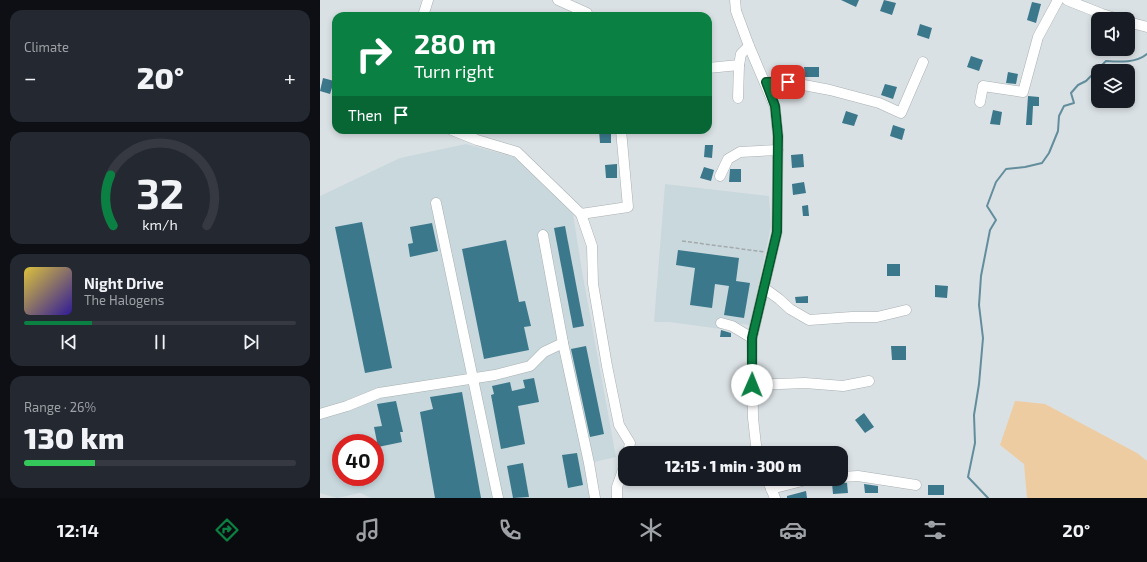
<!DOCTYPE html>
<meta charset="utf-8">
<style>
body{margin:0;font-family:"Exo 2",sans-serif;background:#242831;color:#f1f3f6;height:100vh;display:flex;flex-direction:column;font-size:15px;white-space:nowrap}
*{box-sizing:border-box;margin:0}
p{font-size:13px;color:#9ea1a6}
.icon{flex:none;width:22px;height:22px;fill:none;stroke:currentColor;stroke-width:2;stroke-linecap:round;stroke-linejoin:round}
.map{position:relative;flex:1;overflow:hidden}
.panel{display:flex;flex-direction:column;gap:10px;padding:10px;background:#0d0f14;width:320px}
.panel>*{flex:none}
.top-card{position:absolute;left:12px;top:12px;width:380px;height:122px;border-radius:12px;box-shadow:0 2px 6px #0003;background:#0b8043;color:#fff;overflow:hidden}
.fabs{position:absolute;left:771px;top:12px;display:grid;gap:8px}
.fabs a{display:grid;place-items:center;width:44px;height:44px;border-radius:8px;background:#171b24;box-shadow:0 2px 6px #0003;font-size:20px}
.speed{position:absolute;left:12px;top:434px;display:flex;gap:8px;font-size:20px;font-weight:700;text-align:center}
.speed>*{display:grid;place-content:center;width:52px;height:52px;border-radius:50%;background:#171b24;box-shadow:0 2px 6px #0003;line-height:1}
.speed .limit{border:6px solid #d22;background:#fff;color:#111}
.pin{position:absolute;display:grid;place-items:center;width:34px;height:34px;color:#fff;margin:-17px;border-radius:8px;box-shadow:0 2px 6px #0006}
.me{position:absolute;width:44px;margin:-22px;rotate:1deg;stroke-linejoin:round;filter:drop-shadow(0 0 3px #0008)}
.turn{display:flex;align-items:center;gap:14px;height:84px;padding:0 16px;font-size:18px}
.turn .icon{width:52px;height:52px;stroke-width:2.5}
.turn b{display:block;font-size:28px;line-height:34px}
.then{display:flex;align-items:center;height:38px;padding:0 16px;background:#0003;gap:8px;font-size:15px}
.big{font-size:30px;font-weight:800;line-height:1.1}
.panel .widget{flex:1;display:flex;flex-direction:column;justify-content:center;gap:6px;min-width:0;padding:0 14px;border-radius:12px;background:#242831}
.panel .dial{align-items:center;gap:0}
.dial svg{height:104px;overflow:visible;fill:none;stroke:#363941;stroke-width:7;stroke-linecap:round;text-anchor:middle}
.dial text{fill:#f1f3f6;stroke:none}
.song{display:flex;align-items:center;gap:12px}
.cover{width:48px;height:48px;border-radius:6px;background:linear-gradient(135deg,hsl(50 70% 55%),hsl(250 70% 35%))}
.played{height:4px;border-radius:2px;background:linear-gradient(90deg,#0b8043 25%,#363941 25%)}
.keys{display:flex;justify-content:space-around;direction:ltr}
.heat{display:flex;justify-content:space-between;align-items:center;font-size:22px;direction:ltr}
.charge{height:6px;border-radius:3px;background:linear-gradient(90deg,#34c759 26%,#363941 0)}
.trip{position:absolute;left:298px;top:446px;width:230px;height:40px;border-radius:12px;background:#171b24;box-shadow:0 2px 6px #0003;font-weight:800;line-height:40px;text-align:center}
.tab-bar{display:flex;height:64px;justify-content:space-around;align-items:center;background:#090b0e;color:#9ea1a6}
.tab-bar .icon{width:28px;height:28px}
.tab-bar .active{color:#0b8043}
.tab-bar b{font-size:18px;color:#f1f3f6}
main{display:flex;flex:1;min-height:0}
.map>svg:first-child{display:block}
.built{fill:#c8d8dd;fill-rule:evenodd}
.green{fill:#eecca2}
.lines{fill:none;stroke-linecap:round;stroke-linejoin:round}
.stream{stroke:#628d9c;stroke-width:2}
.building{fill:#3b788b}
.minor-casing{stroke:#a9b0b2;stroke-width:11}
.path{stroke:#a4aaac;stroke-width:1.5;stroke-dasharray:4 2;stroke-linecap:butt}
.minor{stroke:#fff;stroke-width:10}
.route-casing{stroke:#07532c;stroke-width:10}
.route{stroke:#0b8043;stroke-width:7}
</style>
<main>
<section class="panel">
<div class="widget"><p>Climate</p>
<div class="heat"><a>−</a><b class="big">20°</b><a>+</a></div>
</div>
<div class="widget dial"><svg viewBox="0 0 100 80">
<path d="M14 69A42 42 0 1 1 86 69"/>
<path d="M14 69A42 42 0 0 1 12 30" stroke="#0b8043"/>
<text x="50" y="56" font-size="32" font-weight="700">32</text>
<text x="50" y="72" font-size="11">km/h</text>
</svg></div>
<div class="widget">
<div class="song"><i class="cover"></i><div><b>Night Drive</b><p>The Halogens</p></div></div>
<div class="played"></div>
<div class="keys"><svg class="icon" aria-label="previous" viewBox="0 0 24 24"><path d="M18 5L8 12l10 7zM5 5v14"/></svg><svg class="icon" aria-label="pause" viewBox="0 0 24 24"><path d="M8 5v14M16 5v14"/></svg><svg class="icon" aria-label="next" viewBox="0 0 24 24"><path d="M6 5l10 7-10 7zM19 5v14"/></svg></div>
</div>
<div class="widget"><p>Range · 26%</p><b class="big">130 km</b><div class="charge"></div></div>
</section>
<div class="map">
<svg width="827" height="498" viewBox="0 0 827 498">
<rect width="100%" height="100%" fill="#dae1e4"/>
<!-- built -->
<g class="built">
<path d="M146,144L194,157L253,214L262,271L296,457L265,464L270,498H51L40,493L17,498L0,493V196L80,158ZM21,443H55V477H21Z"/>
<path d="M345,184L449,196L451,226L430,325L412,323L401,326V329L349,322H334Z"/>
</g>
<!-- green -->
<path class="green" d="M695,401L725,404L817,453L827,461V498H707L704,464L680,445Z"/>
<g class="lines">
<!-- stream -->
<path class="stream" d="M668,498L648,477L655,443L654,415L659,384L663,338L659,305L661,276L670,230L676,220L667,206L676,182L686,169L705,167L722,163L729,153L738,131L739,116L744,106L754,103L751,93L758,85L766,81L786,61C800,62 816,63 827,54"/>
</g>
<!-- building -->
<g class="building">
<path d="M521,0H539L536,7Z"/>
<path d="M564,0L576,3L572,15L560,11Z"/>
<path d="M712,2L721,4L716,23L707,20Z"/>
<path d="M600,24L612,28L609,39L597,35Z"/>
<path d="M651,56L663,60L659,71L647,67Z"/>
<path d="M484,67H499V77H485Z"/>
<path d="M688,72L698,74L696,84L686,83Z"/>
<path d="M3,78L14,81L10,94L0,91Z"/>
<path d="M565,84L577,87L573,99L561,95Z"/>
<path d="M708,96L719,97V106H713L712,125H706Z"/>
<path d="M673,110L682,112L680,125L670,124Z"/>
<path d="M526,111L538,115L534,126L522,123Z"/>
<path d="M573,125L585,129L582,140L570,136Z"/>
<path d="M279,130H291V143H280Z"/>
<path d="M385,145H393L392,158L384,157Z"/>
<path d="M483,154L484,167L472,168L471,155Z"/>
<path d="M297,164V178H286L285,165Z"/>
<path d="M384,167L394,170L391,181L380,178Z"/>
<path d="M410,169H421V182H409Z"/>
<path d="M484,182L486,193L473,195L472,184Z"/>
<path d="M488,205L489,216H483L482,206Z"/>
<path d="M42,222L72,368L45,373L15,227Z"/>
<path d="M112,223L118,251L90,257L88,244L93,243L90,227Z"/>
<path d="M245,226L264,326L253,328L234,228Z"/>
<path d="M186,240L199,302L205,301L211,326L204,327L209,350L164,359L142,249Z"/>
<path d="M358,250L419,258L416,281L430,283L424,318L404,315L409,286L395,284L392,308L370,305L375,268L356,265Z"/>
<rect x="567" y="264" width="13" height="12"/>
<path d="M615,285L628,286L627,298L615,297Z"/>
<path d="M488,296V303H476L475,297Z"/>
<path d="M401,330L411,333V337H400Z"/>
<path d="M266,346L284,434L270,437L251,349Z"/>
<path d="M571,346H586V360H572Z"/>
<path d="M214,378L219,402L198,406L205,444L181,449L171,395L174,394L172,386L190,382L192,391L205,388L203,380Z"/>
<path d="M142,392L161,498H115L100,412L113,409L110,397Z"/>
<path d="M76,401L83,432H80L82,442L58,447L54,427L62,426L57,404Z"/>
<path d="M544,413L554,427L545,433L535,420Z"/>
<path d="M257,453L263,485L248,488L242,455Z"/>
<path d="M203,463L209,497L193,498L187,466Z"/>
<path d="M517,482L527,483L528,493L513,494L512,483Z"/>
<path d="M544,484L558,486V493H545Z"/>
<rect x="608" y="485" width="16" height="10"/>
<path d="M486,491L487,498H467V496Z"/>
</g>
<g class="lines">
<defs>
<g id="minor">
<path d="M238,0L267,13"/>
<path d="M415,0L416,11L429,46L455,107L458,136L457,232L432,338L433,418L436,445L438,453"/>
<path d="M747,0L782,14L798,19"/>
<path d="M103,16L108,0"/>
<path d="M808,22L827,27"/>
<path d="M388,68L419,65L421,54L429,46"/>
<path d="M445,82H468L510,90L559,103L581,113L603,62"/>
<path d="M418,98L419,65"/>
<path d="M660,102L663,86L703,92L718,37L738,0"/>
<path d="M132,130L157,140L197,152L261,214L272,246L273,284L287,366L299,425L310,443L308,453"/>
<path d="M400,176L408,159L420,152L458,150"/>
<path d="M116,203L178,498"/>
<path d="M261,214L308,207L301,130"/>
<path d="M444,288L459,299L470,309L489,320L532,317H557L586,310"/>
<path d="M401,323L412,326L432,338"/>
<path d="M243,343L269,463L275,498"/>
<path d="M432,385L485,383L523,386L549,381"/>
<path d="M0,414L27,406L59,393L175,375L210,366L224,352L243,343L223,235"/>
<path d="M521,477L538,476L596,485"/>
<path d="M447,479L455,498"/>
<path d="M451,489L486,480L501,479"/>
<path d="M297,498V487L305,464"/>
</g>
</defs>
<!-- minor casing -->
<use href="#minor" class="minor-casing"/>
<!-- path -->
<path class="path" d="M362,241L445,252"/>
<!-- minor -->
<use href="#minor" class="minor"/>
</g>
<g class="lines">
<defs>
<path id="route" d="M432,385V338L457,232L458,136L455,106L446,82H468"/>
</defs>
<!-- route casing -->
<use href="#route" class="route-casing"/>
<!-- route -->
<use href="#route" class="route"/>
</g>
</svg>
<div class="fabs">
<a><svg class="icon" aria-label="sound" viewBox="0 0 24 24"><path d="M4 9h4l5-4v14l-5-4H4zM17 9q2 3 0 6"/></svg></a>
<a><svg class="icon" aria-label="layers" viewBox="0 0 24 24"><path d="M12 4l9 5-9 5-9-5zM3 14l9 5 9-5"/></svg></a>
</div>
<div class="speed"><div class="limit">40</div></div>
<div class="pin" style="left:468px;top:82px;background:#d93025"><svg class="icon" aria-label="arrive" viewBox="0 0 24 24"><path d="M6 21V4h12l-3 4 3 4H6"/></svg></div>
<svg class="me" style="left:432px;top:385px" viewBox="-20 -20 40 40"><circle r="19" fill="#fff"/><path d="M0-13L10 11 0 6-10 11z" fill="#0b8043"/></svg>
<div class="trip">12:15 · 1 min · 300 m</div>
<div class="top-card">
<div class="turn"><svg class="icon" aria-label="right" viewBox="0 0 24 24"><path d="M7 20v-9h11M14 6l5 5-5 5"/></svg><div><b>280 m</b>Turn right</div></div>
<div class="then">Then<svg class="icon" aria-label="arrive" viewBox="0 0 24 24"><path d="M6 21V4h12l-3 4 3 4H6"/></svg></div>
</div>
</div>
</main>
<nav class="tab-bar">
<b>12:14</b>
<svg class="icon active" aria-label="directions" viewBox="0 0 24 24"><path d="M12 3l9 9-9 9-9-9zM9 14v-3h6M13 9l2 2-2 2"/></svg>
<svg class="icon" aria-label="music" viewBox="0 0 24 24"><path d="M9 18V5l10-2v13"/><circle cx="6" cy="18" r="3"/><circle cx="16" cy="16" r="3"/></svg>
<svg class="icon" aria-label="phone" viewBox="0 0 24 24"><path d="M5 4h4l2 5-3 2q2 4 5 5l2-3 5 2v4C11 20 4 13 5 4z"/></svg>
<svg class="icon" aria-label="climate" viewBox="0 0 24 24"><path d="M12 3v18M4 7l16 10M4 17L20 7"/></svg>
<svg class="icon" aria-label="car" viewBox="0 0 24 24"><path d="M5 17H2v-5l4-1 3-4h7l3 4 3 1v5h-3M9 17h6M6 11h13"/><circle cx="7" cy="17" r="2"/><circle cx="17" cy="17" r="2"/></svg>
<svg class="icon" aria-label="filters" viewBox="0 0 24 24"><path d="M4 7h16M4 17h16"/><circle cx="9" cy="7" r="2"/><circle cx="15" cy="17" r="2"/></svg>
<b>20°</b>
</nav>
